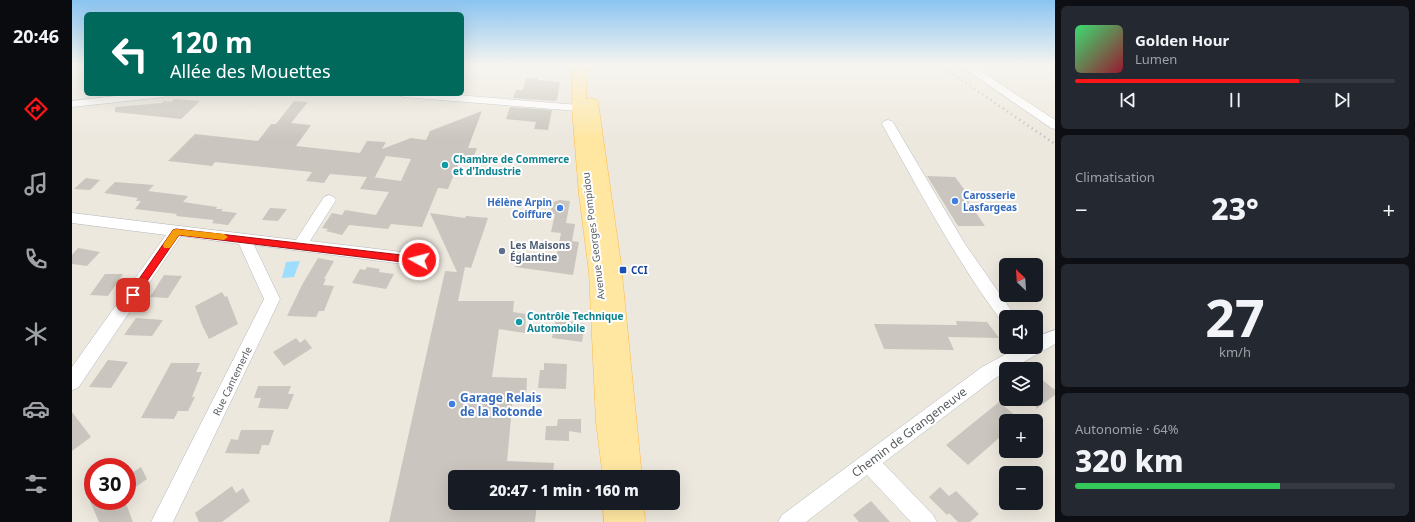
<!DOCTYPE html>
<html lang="fr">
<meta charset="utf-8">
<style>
body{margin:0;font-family:"Noto Sans",sans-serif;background:#242831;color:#f1f3f6;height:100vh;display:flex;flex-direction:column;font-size:15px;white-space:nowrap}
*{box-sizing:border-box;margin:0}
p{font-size:13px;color:#9ea1a6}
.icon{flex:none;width:22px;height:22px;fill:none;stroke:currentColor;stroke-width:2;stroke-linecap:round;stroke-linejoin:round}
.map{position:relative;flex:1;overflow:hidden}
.sheet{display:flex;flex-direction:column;gap:6px;padding:6px;background:#0d0f14;width:360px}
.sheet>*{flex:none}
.hud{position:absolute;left:12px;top:12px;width:380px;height:84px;border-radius:6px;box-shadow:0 4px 16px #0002;background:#00695c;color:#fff;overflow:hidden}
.needle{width:26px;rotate:335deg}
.buttons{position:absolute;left:927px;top:258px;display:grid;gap:8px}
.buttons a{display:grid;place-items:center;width:44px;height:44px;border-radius:6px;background:#171b24;box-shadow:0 4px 16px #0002;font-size:20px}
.speed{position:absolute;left:12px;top:458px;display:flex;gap:8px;font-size:20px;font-weight:700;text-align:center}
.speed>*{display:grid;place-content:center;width:52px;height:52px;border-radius:50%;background:#171b24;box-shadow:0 4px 16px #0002;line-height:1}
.speed .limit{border:6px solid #d22;background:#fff;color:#111}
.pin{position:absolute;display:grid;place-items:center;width:34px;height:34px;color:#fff;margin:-17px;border-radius:8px;box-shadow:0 2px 6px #0006}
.me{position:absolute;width:44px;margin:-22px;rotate:277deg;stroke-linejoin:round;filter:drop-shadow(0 0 3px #0008)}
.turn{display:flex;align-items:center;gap:14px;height:84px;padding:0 20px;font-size:18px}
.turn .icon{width:52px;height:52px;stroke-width:2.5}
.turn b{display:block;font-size:28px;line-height:34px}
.big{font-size:30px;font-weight:800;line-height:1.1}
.sheet .card{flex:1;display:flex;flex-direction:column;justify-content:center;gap:6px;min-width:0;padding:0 14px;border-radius:6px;background:#242831}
.sheet .dial{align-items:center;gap:0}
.dial b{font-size:52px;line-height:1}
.song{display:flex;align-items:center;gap:12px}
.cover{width:48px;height:48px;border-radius:6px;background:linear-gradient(135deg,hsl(140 70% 55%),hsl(350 70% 35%))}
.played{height:4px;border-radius:2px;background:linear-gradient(90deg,#fb161a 70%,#363941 70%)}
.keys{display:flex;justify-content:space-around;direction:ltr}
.heat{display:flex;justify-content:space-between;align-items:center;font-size:22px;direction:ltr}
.charge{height:6px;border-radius:3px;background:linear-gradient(90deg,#34c759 64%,#363941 0)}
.trip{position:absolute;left:376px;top:470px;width:232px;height:40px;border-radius:6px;background:#171b24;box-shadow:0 4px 16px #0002;font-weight:800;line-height:40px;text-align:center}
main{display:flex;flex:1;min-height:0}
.menu{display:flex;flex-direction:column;width:72px;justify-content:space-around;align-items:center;background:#090b0e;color:#9ea1a6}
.menu .icon{width:28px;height:28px}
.menu .current{color:#fb161a}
.menu b{font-size:18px;color:#f1f3f6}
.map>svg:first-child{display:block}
.water{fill:#9dddff}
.building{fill:#cac5be;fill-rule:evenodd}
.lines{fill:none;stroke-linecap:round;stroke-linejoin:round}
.minor-casing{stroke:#b2b7bc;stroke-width:1}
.major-casing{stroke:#ffb946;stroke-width:1}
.minor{fill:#fff;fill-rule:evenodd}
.major{fill:#ffe7a2;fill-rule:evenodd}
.rail{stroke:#b1b2b3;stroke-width:2.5;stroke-dasharray:1 4;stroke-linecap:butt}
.route{fill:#fb161a;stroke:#a30e11}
.slow{fill:#f59e0b}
.culture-dot{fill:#0f9aa8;stroke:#fff;stroke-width:1.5}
.shop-dot{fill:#3f7fe0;stroke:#fff;stroke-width:1.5}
.service-dot{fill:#5c6f8a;stroke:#fff;stroke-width:1.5}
.transit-dot{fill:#1a4fb4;stroke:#fff;stroke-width:1.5}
.labels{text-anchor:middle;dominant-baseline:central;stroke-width:4;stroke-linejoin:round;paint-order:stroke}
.culture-label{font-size:10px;font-weight:bold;fill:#0d838f;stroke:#fff;text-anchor:start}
.shop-label{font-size:10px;font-weight:bold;fill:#366cbe;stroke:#fff;text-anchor:start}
.street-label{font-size:10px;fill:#585d62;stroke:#fff}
.service-label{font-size:10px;font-weight:bold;fill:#4e5e75;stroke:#fff;text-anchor:start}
.transit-label{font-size:10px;font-weight:bold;fill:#164399;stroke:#fff;text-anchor:start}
.near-shop-label{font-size:12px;font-weight:bold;fill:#366cbe;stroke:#fff;text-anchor:start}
.near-street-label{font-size:12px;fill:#585d62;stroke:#fff}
</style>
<main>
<nav class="menu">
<b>20:46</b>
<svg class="icon current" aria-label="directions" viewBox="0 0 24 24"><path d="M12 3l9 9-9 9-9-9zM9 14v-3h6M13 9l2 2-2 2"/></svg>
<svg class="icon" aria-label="music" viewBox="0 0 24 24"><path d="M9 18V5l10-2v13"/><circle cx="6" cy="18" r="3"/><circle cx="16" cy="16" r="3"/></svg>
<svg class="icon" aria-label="phone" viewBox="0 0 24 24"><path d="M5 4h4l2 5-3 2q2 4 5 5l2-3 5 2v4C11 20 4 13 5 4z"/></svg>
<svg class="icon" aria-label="climate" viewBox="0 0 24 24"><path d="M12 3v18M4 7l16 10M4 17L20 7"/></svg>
<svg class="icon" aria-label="car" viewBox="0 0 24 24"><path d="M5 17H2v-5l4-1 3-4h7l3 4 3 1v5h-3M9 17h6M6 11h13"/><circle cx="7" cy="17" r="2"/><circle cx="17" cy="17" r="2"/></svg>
<svg class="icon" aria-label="filters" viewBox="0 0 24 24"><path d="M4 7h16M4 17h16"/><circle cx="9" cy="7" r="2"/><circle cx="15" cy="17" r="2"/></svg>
</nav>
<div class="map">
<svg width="983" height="522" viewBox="0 0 983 522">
<rect width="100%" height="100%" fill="#ede8de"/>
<!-- water -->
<path class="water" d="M228,261L222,277L210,278L214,262Z"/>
<!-- building -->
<g class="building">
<path d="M454,78H466V80L488,82L485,100L482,101L441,98L444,90H451Z"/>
<path d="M102,99L128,101L109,119L43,112V107L90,103L92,101L99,102Z"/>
<path d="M222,101L236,102L219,123L239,125L224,146L288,153L295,141L314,142L310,149L339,138L354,140L358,131L410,111L396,148H405L400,161L388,160L376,189L366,188L350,227L319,224L316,229L277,225L270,235L254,231L256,229L250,228L260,213L270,215L273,210L304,215L317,192L288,189L295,177L258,174L252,183L234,181L240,172L143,162L140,166L96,161L123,134L186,141L199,124H204ZM314,156L339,159L329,181L300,177H303Z"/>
<path d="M438,107L480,110L476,130L462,129L464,122L434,119Z"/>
<path d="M855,176L883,177L901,201H896L913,226H886Z"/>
<path d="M14,178L28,180L18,190L2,189Z"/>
<path d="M43,182L82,185L76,191L116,196L111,202L145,207L144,209H151L149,211L165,213L156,225L140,223L143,218L142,220L104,216L105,214L63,209L69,201H64L66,198L32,193Z"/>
<path d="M488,200L498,201L494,223L503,224L500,241L507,242L501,275L443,267L448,253L484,258L489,233L479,232L483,214H478L481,202Z"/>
<path d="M198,208L215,209L206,221L190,220Z"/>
<path d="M358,213L393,218L394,216L416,218L399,268L393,267L386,301H442L441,312L454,314L453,333L427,329L420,377L455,378L454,398L441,397L435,461L482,463L481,477H383V503H465L463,522H317L373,271L385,272Z"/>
<path d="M6,248L12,249L28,252L15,266L0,264V255Z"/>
<path d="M246,258L262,261L252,279H254L251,285L262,286L252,311H247L244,317L215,316L230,285Z"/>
<path d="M295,267L308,269L307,272L322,274L314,289L280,283L288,269L293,270Z"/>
<path d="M33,274H51L36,296L18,295Z"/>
<path d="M92,275L110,276L96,298L78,297Z"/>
<path d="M150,292L153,297L155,296L166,324L137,339L130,325L123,306Z"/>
<path d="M64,318L91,320L80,336L52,335Z"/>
<path d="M484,319L513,324L510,342L480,338Z"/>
<path d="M884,321L915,322L927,338L876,337L882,350L812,349L802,324L885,325Z"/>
<path d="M224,338L228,343L233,339L240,348L212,366L201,352Z"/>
<path d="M36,360L56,362L39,388L17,387Z"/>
<path d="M99,363H128L124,372H130L120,397H123L116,411H106L102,419L69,418Z"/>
<path d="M472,363L495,364L494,389L466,388L468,370H472Z"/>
<path d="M964,375L983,390V395L964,409Z"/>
<path d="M186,386H219L216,394H222L216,409L186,408L189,398H182Z"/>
<path d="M927,402L950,421H934V432L896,465L874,445Z"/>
<path d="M0,412L19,437L0,451Z"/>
<path d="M486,419H509V433L497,431V441L473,440L474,426H485Z"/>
<path d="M169,430H202L197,445H190L187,454L153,453L159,439L166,440Z"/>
<path d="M69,467L75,479L55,493V476Z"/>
<path d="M160,486L164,493L171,488L178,501L150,522H127L123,513Z"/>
<path d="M868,487L877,496L884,491L907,514L898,522H886L877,513L875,515L857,497Z"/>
<path d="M18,501H53L61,522H27Z"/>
<path d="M799,501L818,522H787L781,515Z"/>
</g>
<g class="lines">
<defs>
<g id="minor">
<path d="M889,66H901L983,120V129L979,128Z"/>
<path d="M61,94H98L92,97L0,107V101Z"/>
<path d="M325,94H373L519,106L523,107L525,109L523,111L519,112L331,97Z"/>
<path d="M816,120L820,121L822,124L893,244L944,317H934V323L930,322C884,260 848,192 810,124L812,121Z"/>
<path d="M257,195L262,197L264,200L238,241L347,254L352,256L354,260L352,264L347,266L182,245L208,299L101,522H79L192,299L167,244L109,236L6,388L0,390V367L94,235L0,223V213L224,240L252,197Z"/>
<path d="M983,330V344L939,369H934V372L922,379L811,463L861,515L865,522H839L795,475L734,522H706L710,515L910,367L947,347H964V337Z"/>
</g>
<g id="major">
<path d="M501,66H515L514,99L519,98L524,99L526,102L549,264L570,477H531L524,422L517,272L507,195L500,108Z"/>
<path d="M531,503H572L573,522H532Z"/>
</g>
</defs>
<!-- minor casing -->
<use href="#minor" class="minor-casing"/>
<!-- major casing -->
<use href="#major" class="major-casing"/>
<!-- minor -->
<use href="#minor" class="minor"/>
<!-- major -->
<use href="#major" class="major"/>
<!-- rail -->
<path class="rail" d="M869,66L983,144"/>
</g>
<!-- sky -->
<linearGradient id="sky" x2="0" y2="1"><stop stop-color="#8ac4f1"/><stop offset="0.47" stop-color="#f7f5f0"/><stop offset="1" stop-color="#f7f5f0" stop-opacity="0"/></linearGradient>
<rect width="983" height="139" fill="url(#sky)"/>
<!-- route -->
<path class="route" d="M104,229L347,257L352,260L347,264L107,235L64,297H58L56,295L58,292L101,230Z"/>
<!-- slow -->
<path class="slow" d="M104,229L152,234L156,237L152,240L107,235L98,248H92L91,245L92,243L101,230Z"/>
<!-- markers -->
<g class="culture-dot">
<circle cx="373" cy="165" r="4"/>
<circle cx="447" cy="322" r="4"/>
</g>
<g class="shop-dot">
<circle cx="883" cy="201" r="4"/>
<circle cx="488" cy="208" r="4"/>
<circle cx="380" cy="404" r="4"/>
</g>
<circle class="service-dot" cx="430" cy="251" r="4"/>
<rect class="transit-dot" x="547" y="266" width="8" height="8" rx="2"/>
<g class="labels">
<!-- culture labels -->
<g class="culture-label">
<text x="381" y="159">Chambre de Commerce<tspan x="381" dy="12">et d'Industrie</tspan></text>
<text x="455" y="316">Contrôle Technique<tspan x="455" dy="12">Automobile</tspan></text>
</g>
<!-- shop labels -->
<g class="shop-label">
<text x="891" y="195">Carosserie<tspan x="891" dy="12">Lasfargeas</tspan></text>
<text x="480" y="202" text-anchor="end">Hélène Arpin<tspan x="480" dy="12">Coiffure</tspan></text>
</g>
<!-- street labels -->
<g class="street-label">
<text transform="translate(521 236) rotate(-97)">Avenue Georges Pompidou</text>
<text transform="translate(160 381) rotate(-64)">Rue Cantemerle</text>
</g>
<!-- service labels -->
<g class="service-label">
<text x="438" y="245">Les Maisons<tspan x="438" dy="12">Églantine</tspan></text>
</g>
<!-- transit labels -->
<g class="transit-label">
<text x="559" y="270">CCI</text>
</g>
<!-- near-shop labels -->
<g class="near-shop-label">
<text x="388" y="397">Garage Relais<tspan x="388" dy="14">de la Rotonde</tspan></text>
</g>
<!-- near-street labels -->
<g class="near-street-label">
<text transform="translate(837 432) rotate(-37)">Chemin de Grangeneuve</text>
</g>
</g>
</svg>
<div class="buttons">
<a><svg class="needle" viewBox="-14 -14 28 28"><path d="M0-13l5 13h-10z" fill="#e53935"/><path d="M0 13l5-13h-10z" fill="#9ea1a6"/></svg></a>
<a><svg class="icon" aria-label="sound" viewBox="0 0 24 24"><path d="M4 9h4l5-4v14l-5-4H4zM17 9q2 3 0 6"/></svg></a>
<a><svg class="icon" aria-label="layers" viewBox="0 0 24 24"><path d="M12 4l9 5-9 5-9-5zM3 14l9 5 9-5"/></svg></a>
<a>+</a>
<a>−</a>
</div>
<div class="speed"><div class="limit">30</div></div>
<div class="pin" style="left:61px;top:295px;background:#d93025"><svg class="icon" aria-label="arrive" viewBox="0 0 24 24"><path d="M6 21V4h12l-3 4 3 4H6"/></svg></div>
<svg class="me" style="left:347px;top:260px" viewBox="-20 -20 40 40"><circle r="17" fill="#fb161a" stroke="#fff" stroke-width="3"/><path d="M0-11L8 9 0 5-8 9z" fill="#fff"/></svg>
<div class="trip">20:47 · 1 min · 160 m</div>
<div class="hud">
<div class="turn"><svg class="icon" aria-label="left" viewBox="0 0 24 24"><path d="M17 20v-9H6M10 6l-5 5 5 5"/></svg><div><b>120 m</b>Allée des Mouettes</div></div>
</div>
</div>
<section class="sheet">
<div class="card">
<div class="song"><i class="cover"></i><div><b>Golden Hour</b><p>Lumen</p></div></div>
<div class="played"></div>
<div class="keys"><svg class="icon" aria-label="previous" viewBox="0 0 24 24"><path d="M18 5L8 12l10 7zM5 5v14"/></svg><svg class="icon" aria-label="pause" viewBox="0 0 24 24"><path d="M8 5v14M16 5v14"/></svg><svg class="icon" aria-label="next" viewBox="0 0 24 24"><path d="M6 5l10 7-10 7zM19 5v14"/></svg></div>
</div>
<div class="card"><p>Climatisation</p>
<div class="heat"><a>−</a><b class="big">23°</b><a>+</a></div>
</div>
<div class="card dial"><b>27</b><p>km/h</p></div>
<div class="card"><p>Autonomie · 64%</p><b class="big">320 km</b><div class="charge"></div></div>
</section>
</main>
